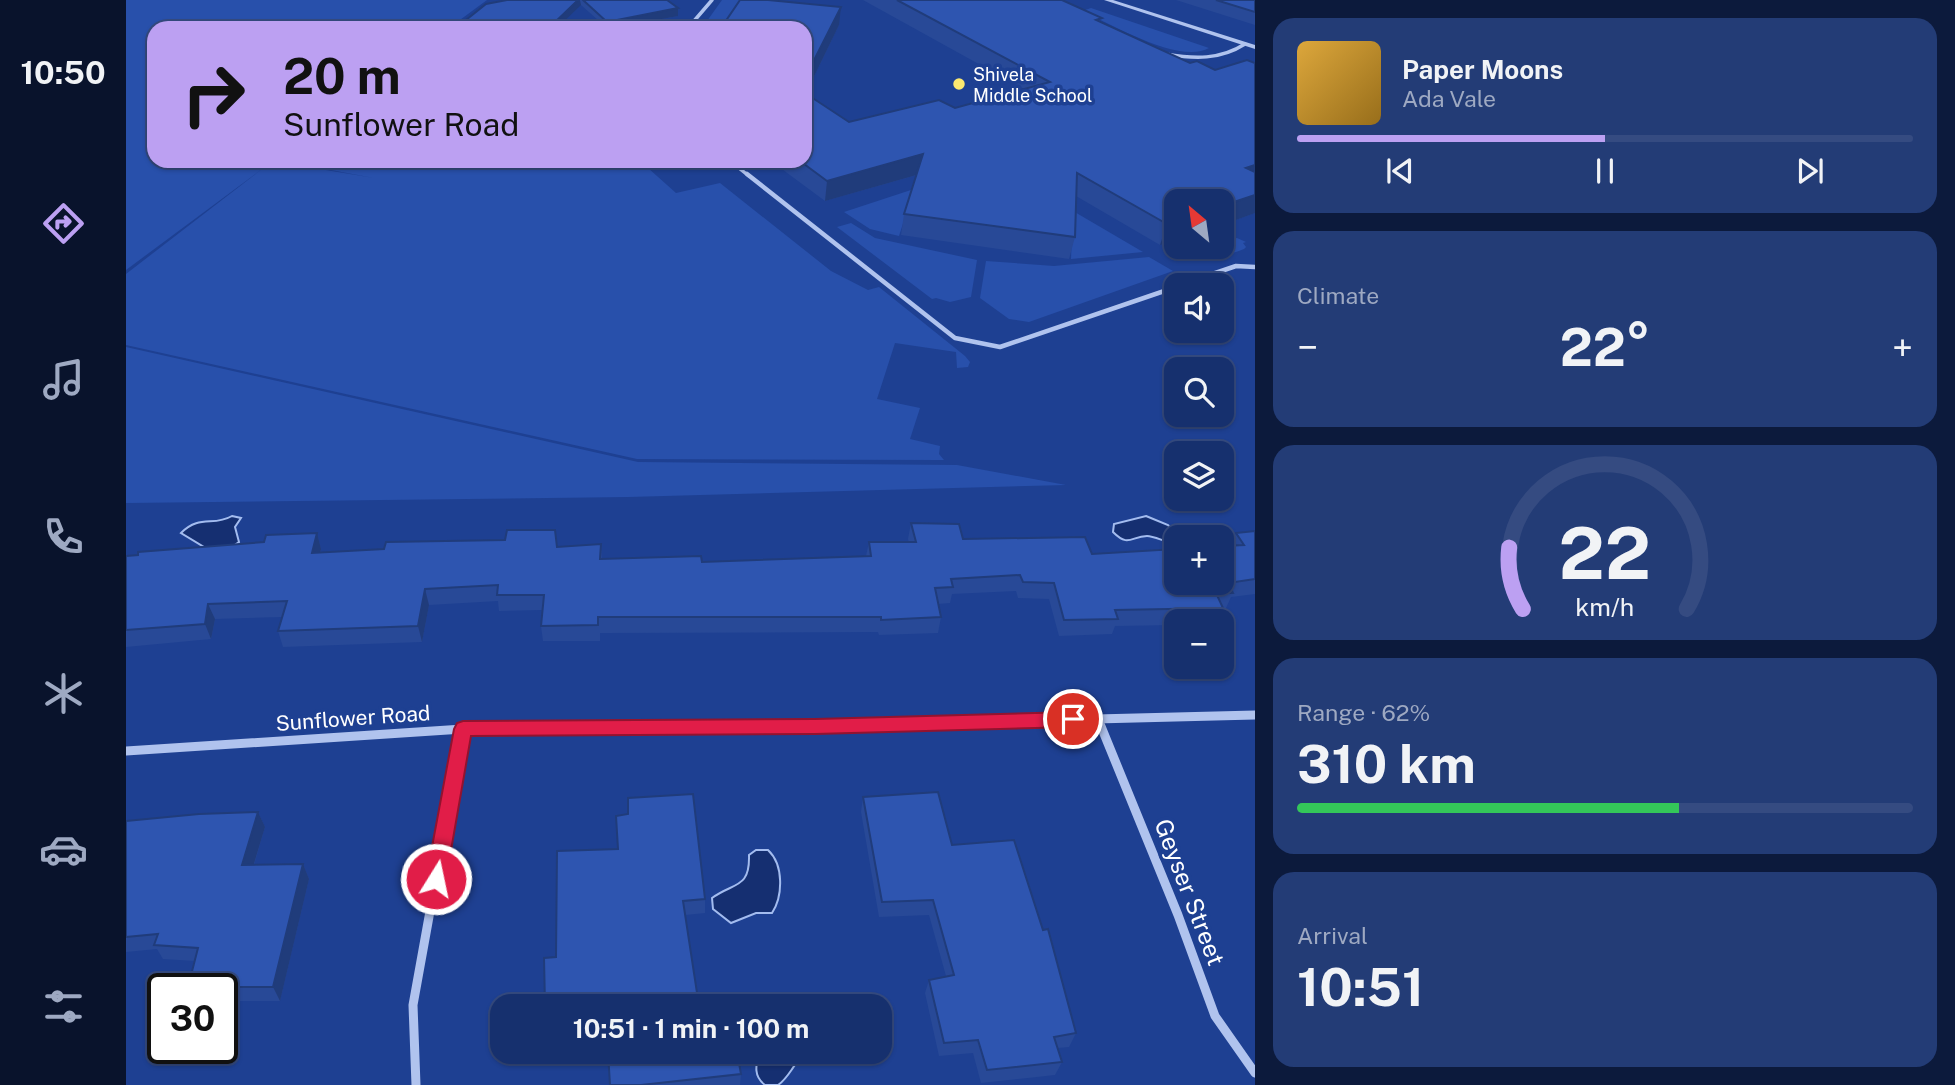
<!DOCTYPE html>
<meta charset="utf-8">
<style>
body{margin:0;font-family:"Public Sans",sans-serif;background:#233c76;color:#f1f3f6;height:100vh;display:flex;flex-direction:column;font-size:26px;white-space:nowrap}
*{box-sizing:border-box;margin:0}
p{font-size:23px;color:#9ea9c2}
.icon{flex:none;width:38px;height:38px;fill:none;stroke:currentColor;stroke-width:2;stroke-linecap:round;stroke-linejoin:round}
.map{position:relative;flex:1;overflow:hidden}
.sheet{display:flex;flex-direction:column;gap:18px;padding:18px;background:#0c1a3c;width:700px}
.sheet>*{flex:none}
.top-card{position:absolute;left:21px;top:21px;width:665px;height:147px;border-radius:21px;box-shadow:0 2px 5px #0004,0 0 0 2px #354b81;background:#bca0f2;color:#111;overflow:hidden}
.needle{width:46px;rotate:331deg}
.fabs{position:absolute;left:1038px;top:189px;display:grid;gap:14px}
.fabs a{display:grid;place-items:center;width:70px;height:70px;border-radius:14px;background:#16306e;box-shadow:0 2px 5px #0004,0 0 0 2px #354b81;font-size:35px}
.speed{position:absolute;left:21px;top:973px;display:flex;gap:14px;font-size:35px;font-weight:700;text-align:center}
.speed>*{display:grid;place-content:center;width:91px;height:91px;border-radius:50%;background:#16306e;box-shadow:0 2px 5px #0004,0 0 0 2px #354b81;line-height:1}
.speed .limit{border:4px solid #111;border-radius:10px;background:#fff;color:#111}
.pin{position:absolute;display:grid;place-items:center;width:60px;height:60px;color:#fff;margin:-30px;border:4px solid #fff;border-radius:50%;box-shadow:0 2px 7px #0007}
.me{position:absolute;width:77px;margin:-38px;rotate:10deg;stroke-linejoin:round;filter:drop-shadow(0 0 5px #0008)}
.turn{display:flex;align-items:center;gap:24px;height:147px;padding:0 21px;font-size:32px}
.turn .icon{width:91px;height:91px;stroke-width:2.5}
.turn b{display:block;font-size:49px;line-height:60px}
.big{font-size:52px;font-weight:700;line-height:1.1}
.sheet .tile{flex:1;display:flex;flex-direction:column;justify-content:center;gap:10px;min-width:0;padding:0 24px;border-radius:21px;background:#233c76}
.sheet .dial{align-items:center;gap:0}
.dial svg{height:182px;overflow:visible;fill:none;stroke:#354b81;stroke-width:7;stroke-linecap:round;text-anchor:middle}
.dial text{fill:#f1f3f6;stroke:none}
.song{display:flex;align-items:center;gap:21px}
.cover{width:84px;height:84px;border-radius:10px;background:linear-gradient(135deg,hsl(40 70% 55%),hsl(40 70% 35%))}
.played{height:7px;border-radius:4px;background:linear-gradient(90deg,#bca0f2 50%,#354b81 50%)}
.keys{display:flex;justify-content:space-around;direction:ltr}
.heat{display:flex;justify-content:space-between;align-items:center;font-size:38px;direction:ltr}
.charge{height:10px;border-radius:5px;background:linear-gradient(90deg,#34c759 62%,#354b81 0)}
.trip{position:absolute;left:364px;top:994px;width:402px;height:70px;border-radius:21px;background:#16306e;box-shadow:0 2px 5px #0004,0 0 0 2px #354b81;font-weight:700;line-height:70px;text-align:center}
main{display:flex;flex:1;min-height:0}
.menu{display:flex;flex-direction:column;width:126px;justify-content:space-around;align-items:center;background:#09132c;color:#9ea9c2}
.menu .icon{width:49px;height:49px}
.menu .active{color:#bca0f2}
.menu b{font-size:32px;color:#f1f3f6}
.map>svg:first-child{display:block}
.green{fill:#2850ab}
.water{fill:#152f71;stroke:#a3bcef;stroke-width:2}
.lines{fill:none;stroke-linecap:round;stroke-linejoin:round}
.service-far1{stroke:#b0c3ee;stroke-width:3.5}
.service{stroke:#b0c3ee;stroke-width:4.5}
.minor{stroke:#b0c3ee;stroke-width:9}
.tertiary{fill:#b0c3ee;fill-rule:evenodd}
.wall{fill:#284997}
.shaded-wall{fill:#203c7b}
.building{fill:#2e55b0;stroke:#203c7b;stroke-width:2}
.route{fill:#e11d48;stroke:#92132f;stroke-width:2}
.poi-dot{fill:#fce870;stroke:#1e4092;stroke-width:2.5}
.labels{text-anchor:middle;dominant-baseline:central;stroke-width:7;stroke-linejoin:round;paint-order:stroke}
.far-poi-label{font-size:18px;fill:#fff;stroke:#1e4092;text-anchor:start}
.street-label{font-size:21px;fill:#fff;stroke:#1e4092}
.near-street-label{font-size:24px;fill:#fff;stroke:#1e4092}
</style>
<main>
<nav class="menu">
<b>10:50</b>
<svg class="icon active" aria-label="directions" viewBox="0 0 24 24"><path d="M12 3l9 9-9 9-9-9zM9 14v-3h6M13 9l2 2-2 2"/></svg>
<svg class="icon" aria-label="music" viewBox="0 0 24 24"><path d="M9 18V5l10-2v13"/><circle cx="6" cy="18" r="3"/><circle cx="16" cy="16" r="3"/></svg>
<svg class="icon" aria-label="phone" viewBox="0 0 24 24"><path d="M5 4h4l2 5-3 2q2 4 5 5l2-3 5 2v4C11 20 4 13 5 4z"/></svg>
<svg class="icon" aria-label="climate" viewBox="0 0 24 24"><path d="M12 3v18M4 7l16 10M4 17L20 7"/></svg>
<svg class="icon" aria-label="car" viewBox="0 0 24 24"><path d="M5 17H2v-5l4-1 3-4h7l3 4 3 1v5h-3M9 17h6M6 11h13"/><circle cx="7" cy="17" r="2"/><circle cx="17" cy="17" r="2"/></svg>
<svg class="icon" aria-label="filters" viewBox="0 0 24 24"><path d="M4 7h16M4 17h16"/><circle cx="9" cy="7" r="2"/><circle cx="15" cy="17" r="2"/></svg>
</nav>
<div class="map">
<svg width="1129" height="1085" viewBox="0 0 1129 1085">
<rect width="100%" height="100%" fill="#1e4092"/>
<!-- green -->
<g class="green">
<path d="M0,0H361L323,28H28V161H146L248,178L156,161H548L522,168L550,193L594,183L705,271L742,290L753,287L839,356L844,362L842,367L831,368L830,352L769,343L751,399L794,408L784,439L814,446L813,454L818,460L511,459L0,345V274L136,169L0,270Z"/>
<path d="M596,0H649L640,2L606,28H576Z"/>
<path d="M965,8L1083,48C1054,65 985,24 956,11Z"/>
<path d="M788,189L773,236L744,229L718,212Z"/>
<path d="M947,211L1017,252L945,259Z"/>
<path d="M725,223L749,238L851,260L845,297L824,302L810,298L806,299L711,227Z"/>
<path d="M1111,238L1120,242L1117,243L1120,247L1118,249C1096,258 1070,264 1049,252L1064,247H1096V241Z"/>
<path d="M1023,257L1047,271L903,322L883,319L854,298L860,261L928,266Z"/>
<path d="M0,347L512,462L831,465L940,485L502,497L0,503Z"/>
</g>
<!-- water -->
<g class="water">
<path d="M106,516L115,518L109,527L113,542L93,556L55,533C74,514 87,527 106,516Z"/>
<path d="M1020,516L1042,525L1051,535L1039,541C1033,539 1026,536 1021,536C1005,536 1003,548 987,532L988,524Z"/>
<path d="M630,850H642C658,865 657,896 646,913H630L605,923L587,909L586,898C608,882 624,889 623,855Z"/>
<path d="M633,1052H676C672,1061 660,1080 652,1085H639C627,1076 630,1065 633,1052Z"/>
</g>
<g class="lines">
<!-- service-far1 -->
<g class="service-far1">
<path d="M562,28L586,0"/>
<path d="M1040,54C1068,59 1094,60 1119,44"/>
<path d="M604,161L623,176"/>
</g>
<!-- service -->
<g class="service">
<path d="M621,174L829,338L874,347L1050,287"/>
<path d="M1054,285L1110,266L1129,267"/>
</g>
<!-- minor -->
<g class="minor">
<path d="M972,719L1052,915L1089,1016L1129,1073"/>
<path d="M0,751L337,729L689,726L1129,715"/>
<path d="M290,1085L287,1005L337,729"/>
</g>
<!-- tertiary -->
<path class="tertiary" d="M978,0H987L1129,45V49Z"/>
</g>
<!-- wall -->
<g class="wall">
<path d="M381,0H541L552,16L487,28H481L455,5Z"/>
<path d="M737,0H936L976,22L1064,63L1089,70L1129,63V213L1096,225V201L1034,245L950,196L949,237L943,259L775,235L778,214L791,175L699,201L645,161H679V28L713,25L680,93L723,122L829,108L898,89Z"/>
<path d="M1050,0H1129V25Z"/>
<path d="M785,523L837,539L966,554L1105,546L1110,533L1129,531V594L1105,597L1100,608L1097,609L1091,621H1050V625L989,626L986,634L933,636L923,599L892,598L890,591L826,594L824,603L812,604L815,617L812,633L753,635L752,632L474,633V641H417L415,626L416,610L373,611L372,601L303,605L296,642L157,647L152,631L156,617L89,619L85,639L0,647V556L138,542L191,533L195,549V552L431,547L475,544L476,559L576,562L740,556L743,542H783L782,539Z"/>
<path d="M737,797L826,845L950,1033L943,1047L932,1048L936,1062L929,1075L855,1083L847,1053L813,1056L799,993L803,980L820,976L803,915L753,917L735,812Z"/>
<path d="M132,812L139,827L128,865L177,864L183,879L154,1001H96V989H64L62,987L69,961L37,959L31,949L0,952V821Z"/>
<path d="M492,849L579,899V913L559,915L573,1006H603H419L430,957Z"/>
<path d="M615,1074L614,1085H484Z"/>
</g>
<!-- shaded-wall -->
<g class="shaded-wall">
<path d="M452,0H454L455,5L431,28H423Z"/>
<path d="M715,7L713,25L679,95V78Z"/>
<path d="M552,8V16L487,28H482L481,22Z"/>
<path d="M797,154L794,174L699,201L701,181Z"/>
<path d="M1129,165V183L1120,168Z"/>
<path d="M1129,195V213L1096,225V206Z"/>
<path d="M1050,221V240L1034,245L1041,224Z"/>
<path d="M191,533L195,549L191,568L186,553Z"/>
<path d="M299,589L303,605L296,642L292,626Z"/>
<path d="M82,604L89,619L85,639L79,624Z"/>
<path d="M132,812L139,827L123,880L116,865Z"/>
<path d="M177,864L183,879L154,1001L147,987Z"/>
</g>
<!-- building -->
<g class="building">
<path d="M381,0H452L423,28H330L360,4Z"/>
<path d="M457,0H541L552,8L481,22Z"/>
<path d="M614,0H642L715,7L679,78V28H595Z"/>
<path d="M771,0H936L976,18L970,20L1064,63L1071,61L1089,70L1121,60L1129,63V165L1120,168L1129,172V195L1096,206V201H1050V221L1041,224L951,173L949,237L778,214L797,154L701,181L674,161H679V93L723,122L813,100L829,108L924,82Z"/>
<path d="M1090,0H1129V12Z"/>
<path d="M785,523L833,524L837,539L959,537L966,554L1050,549V583H1096V546L1118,545L1110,533L1129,531V579L1102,583L1107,593H1090L1097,608L989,610L992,619L938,620L928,583L897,582L894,575L825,579L827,587L809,588L815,617L755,620V617H472V625L415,626L418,595H371L372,585L299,589L292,626L152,631L161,601L82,604L79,624L0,630V556L12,555V552L138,542L140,535L191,533L186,553L258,549L260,542L379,540L381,530H429L431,547L475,544L474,559L575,556L576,562L745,556L743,542H790Z"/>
<path d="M812,792L826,845L888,840L917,930L922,929L950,1033L928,1037L936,1062L861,1070L852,1040L818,1043L803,980L828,975L807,900L756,902L737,797Z"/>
<path d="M567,794L579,899L557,901L573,1006L603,1003V1006H419L418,958L430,957L431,851L492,849L490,816L502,814V798Z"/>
<path d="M132,812L116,865L177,864L147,987H62L72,948L28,945L32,934L0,937V821L73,814Z"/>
<path d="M482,1052H611L615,1074L515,1085H484Z"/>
</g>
<!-- route -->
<path class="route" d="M947,712L953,714L956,719L953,725L947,727L689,734L345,736L320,879L317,886L310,889L303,886L300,879L328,729L331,723L337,721L689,719Z"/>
<!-- markers -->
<circle class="poi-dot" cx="833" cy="84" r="7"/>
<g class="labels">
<!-- far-poi labels -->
<g class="far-poi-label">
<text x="847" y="74">Shivela<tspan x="847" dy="21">Middle School</tspan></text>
</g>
<!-- street labels -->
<g class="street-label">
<text transform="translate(227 718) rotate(-4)">Sunflower Road</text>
</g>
<!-- near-street labels -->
<g class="near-street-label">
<text transform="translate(1064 892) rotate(69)">Geyser Street</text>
</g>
</g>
</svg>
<div class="fabs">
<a><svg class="needle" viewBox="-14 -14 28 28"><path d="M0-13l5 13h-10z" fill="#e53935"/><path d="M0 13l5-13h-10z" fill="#9ea9c2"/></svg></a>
<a><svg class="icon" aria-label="sound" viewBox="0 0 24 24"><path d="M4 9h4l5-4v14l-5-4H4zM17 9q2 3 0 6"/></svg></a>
<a><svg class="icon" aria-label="search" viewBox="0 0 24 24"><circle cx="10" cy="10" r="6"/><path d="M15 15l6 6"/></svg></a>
<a><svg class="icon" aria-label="layers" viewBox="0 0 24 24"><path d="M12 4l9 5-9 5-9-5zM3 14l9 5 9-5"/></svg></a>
<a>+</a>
<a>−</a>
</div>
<div class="speed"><div class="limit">30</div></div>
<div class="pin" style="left:947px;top:719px;background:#d93025"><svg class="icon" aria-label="arrive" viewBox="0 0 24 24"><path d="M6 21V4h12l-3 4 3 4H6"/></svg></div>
<svg class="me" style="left:310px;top:879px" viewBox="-20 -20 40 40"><circle r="17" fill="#e11d48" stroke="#fff" stroke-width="3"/><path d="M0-11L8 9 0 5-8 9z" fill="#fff"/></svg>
<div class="trip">10:51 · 1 min · 100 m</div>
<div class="top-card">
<div class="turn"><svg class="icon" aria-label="right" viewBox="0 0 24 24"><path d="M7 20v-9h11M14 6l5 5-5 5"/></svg><div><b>20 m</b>Sunflower Road</div></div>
</div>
</div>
<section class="sheet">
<div class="tile">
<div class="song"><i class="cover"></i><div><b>Paper Moons</b><p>Ada Vale</p></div></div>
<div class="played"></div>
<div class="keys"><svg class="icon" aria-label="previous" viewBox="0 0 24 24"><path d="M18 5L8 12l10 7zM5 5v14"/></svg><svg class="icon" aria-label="pause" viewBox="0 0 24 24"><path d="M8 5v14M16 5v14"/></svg><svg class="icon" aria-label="next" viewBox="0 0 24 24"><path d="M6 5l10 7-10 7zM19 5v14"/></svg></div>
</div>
<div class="tile"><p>Climate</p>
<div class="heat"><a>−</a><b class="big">22°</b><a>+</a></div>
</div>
<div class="tile dial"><svg viewBox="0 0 100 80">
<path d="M14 69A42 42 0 1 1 86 69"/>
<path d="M14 69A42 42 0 0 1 8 42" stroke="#bca0f2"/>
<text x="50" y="56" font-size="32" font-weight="700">22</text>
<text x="50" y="72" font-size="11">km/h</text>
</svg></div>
<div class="tile"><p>Range · 62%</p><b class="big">310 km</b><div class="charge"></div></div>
<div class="tile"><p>Arrival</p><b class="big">10:51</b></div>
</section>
</main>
